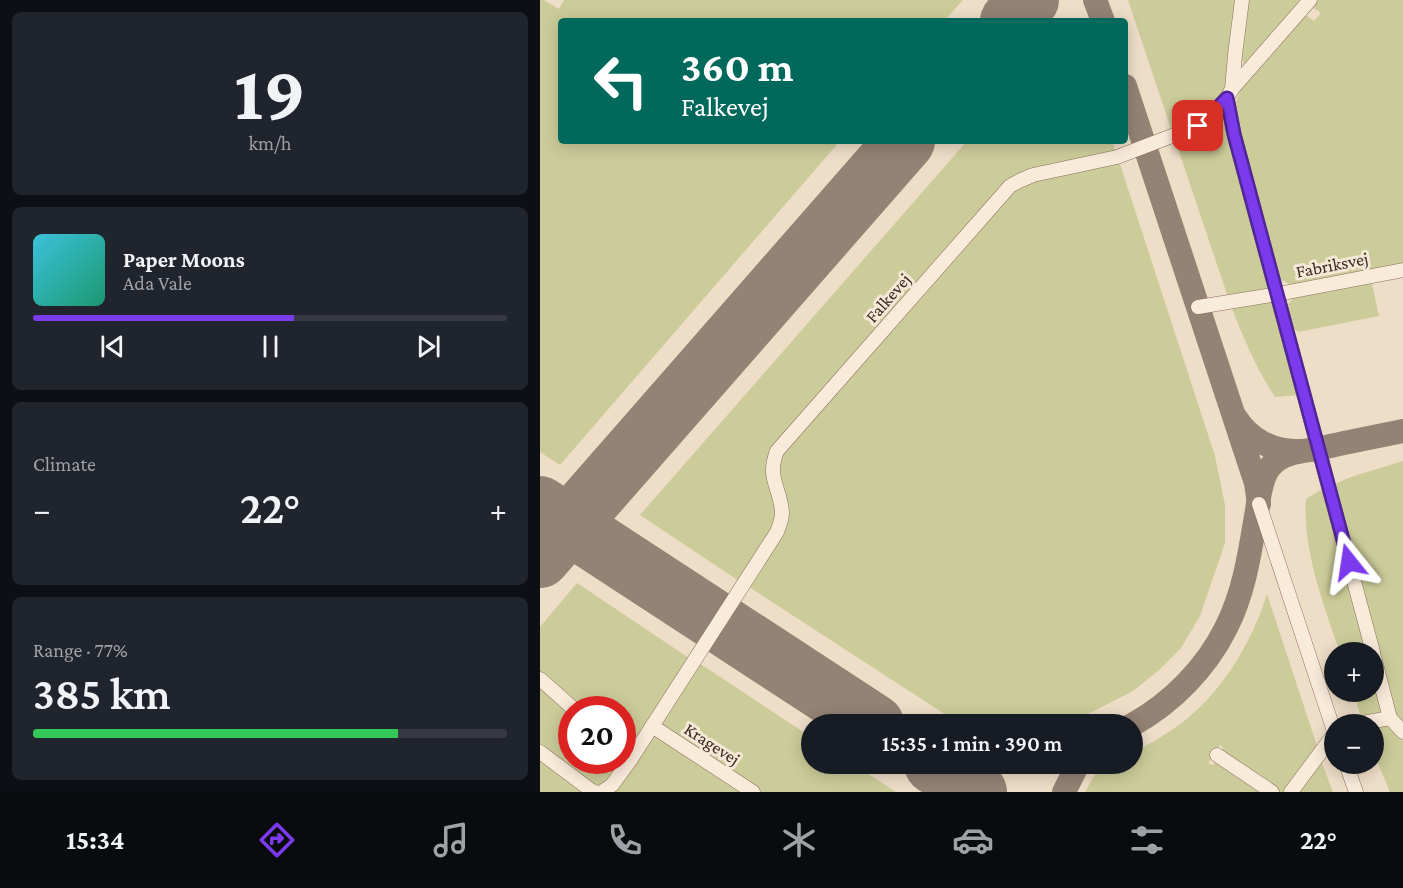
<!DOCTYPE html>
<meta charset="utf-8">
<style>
body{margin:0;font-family:"Crimson Pro",serif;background:#20242c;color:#f1f3f6;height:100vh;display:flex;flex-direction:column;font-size:22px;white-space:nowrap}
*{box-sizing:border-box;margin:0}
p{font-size:20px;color:#9ea1a6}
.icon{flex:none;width:33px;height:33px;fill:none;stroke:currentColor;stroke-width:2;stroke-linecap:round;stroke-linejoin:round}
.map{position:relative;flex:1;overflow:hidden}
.drawer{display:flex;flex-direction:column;gap:12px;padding:12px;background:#0d0f14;width:540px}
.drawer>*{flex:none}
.guide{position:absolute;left:18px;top:18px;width:570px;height:126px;border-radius:6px;box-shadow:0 3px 15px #0003;background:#00695c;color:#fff;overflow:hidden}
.fabs{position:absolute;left:784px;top:642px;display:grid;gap:12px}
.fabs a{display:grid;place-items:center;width:60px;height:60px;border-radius:50%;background:#171b24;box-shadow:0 3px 15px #0003;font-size:30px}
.speed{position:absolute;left:18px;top:696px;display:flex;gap:12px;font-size:30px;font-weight:700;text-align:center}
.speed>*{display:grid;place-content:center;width:78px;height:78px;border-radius:50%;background:#171b24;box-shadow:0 3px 15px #0003;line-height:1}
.speed .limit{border:9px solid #d22;background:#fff;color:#111}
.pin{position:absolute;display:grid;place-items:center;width:51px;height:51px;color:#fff;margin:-26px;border-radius:12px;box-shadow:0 3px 9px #0006}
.me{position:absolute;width:66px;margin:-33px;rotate:345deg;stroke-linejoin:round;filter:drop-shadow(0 0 4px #0008)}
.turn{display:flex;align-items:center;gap:21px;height:126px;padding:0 24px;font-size:27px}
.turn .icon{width:78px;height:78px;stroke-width:2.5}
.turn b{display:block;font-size:42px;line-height:51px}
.big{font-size:45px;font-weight:600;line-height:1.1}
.drawer .tile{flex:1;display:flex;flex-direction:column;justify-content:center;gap:9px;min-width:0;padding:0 21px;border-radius:9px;background:#20242c}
.drawer .dial{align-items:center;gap:0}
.dial b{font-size:78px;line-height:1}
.song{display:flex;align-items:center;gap:18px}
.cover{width:72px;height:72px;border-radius:9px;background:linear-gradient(135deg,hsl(190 70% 55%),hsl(160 70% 35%))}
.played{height:6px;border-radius:3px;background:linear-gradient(90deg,#7c3aed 55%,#363941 55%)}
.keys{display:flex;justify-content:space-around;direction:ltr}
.heat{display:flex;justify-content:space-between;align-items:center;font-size:33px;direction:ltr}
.charge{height:9px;border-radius:4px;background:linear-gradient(90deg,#34c759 77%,#363941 0)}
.trip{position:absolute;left:261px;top:714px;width:342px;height:60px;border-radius:30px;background:#171b24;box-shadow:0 3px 15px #0003;font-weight:600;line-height:60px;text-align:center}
.dock{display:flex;height:96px;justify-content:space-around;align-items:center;background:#090b0e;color:#9ea1a6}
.dock .icon{width:42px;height:42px}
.dock .selected{color:#7c3aed}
.dock b{font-size:27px;color:#f1f3f6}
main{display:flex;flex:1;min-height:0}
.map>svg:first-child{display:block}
.green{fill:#cccc9a}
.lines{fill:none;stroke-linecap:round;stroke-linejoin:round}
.taxiway{stroke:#948374;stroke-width:24}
.runway{stroke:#948374;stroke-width:60}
.minor-casing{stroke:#8a6e5c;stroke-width:15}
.minor{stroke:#f9ebda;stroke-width:14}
.route-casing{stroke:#51269a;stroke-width:15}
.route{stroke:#7c3aed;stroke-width:10}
.labels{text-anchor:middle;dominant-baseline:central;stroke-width:6;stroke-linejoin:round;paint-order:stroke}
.street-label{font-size:18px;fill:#3a2920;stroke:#f5e8d6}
</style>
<main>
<section class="drawer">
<div class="tile dial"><b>19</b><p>km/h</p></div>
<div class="tile">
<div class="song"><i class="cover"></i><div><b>Paper Moons</b><p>Ada Vale</p></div></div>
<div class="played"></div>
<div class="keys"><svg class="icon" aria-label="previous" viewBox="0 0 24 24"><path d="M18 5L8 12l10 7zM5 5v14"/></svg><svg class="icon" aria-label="pause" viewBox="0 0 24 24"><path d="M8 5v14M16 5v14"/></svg><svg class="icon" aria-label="next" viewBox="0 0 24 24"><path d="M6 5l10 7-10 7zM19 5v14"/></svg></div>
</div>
<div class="tile"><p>Climate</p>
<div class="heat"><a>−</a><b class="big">22°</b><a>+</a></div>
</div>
<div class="tile"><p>Range · 77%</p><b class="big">385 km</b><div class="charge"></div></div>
</section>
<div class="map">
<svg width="863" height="792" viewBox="0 0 863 792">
<rect width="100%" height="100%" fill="#eeddc7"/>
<!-- green -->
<g class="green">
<path d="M0,0H4L19,9L24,0H423L404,21H21V141H300L20,465L0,452Z"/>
<path d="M588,0H698L688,87L661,119L632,132Z"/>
<path d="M706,0H763L706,65L700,59Z"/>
<path d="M776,0H863V265L756,287L737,278L695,119L696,102L703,83L764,14L774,21L781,13L771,6Z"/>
<path d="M684,106L731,290L688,297L634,137Z"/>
<path d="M427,141H572L576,154L479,178L234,451L238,506L237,525L199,581L100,515Z"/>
<path d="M578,158L675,456L685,505V543L660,616L641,648L618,671L593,691L550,713L506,724H445L424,722L403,713L209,587L238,537L236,462L476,185Z"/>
<path d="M831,279L839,316L758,332L750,324L747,306L756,293Z"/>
<path d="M732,297L758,395L735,397C716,368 704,339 691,306Z"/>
<path d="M863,461V728L855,716L792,485L811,477Z"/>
<path d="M784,488L828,652H800C784,607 762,548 766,499Z"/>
<path d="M37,583L149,658L97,744L90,747H83L82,710L39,709L0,675V627Z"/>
<path d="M727,594L778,749L748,792H737L681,753L683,748L680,745L668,763L673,765L677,761L726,792H545L559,767L569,764H592L593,753C611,743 631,732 648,718C686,686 712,641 727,594Z"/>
<path d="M159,663L271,737L272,764H313L356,792H217L120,728L119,720Z"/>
<path d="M834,675L844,712L842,716L821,717L813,692H834Z"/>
<path d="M0,683L31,711L32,760L82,761L69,785L57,789L0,747Z"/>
<path d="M848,723L863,741V792H850L834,754V724Z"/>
<path d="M116,735L208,792H72L107,739Z"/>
<path d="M0,756L48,792H0Z"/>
<path d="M782,763L793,792H755L775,765Z"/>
</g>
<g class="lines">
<!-- taxiway -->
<g class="taxiway">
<path d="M555,0L563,21"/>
<path d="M462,21L472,0"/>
<path d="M585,86L716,483L719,504"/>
<path d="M696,418C709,439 733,452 758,451C773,451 789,446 804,443C824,439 843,435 863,431"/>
<path d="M311,709L347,724"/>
<path d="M592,725C632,703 666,668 686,628C703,595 709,558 715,522C718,507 719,487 726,473C733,460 746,454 759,452"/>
<path d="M524,792L538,764"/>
</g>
<!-- runway -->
<g class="runway">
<path d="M470,21L489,0"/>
<path d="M0,506L334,724"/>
<path d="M0,558L365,141"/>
<path d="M394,764L437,792"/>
</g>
<defs>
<g id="minor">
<path d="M692,89L770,0"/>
<path d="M687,98L694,134L833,652"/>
<path d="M658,307L738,294L863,270"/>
<path d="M719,504L795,734"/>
<path d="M834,657L850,718L863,732"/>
<path d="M0,679L35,710"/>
<path d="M817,724L850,718"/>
<path d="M112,726L213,792"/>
<path d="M0,752L52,791L55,792"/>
<path d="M677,755L732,792"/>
<path d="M806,764L816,792"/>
<path d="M62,792L72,785L91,759L237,532C239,526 242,520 242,513C241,488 226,479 237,451L470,186L479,181L493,175L577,157L658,126L666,120L687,98L692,89L695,55L702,0"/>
<path d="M751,792L795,733"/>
</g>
</defs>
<!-- minor casing -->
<use href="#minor" class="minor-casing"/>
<!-- minor -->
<use href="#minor" class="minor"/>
</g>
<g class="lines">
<defs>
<path id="route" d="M658,126L666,120L687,98L694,134L809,562"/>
</defs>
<!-- route casing -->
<use href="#route" class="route-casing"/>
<!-- route -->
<use href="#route" class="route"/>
</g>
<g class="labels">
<!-- street labels -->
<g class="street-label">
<text transform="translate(792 265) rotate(-11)">Fabriksvej</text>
<text transform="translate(348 298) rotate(-49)">Falkevej</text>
<text transform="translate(172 744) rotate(33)">Kragevej</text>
</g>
</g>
</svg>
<div class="fabs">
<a>+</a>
<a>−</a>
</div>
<div class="speed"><div class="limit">20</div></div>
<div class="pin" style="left:658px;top:126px;background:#d93025"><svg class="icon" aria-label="arrive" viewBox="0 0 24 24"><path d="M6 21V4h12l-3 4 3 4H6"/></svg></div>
<svg class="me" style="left:809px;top:562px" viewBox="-20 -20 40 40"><path d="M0-17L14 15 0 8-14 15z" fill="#7c3aed" stroke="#fff" stroke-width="4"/></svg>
<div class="trip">15:35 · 1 min · 390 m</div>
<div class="guide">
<div class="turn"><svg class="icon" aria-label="left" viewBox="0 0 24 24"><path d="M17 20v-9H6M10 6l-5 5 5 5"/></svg><div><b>360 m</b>Falkevej</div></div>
</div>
</div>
</main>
<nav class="dock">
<b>15:34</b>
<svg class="icon selected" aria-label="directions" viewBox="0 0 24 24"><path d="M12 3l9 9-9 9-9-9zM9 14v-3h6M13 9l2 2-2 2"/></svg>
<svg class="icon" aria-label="music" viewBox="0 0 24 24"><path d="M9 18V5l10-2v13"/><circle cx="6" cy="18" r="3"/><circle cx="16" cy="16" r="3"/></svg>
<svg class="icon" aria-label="phone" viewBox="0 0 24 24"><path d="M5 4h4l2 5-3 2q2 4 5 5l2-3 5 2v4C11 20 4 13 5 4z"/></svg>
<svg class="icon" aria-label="climate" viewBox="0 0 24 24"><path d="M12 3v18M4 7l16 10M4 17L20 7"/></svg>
<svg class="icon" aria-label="car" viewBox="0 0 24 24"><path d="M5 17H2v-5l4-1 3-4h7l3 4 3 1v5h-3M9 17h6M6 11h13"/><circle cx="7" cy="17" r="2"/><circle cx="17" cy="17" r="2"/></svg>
<svg class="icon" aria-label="filters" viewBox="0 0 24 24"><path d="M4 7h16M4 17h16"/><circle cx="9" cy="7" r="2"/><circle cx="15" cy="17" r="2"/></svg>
<b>22°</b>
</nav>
